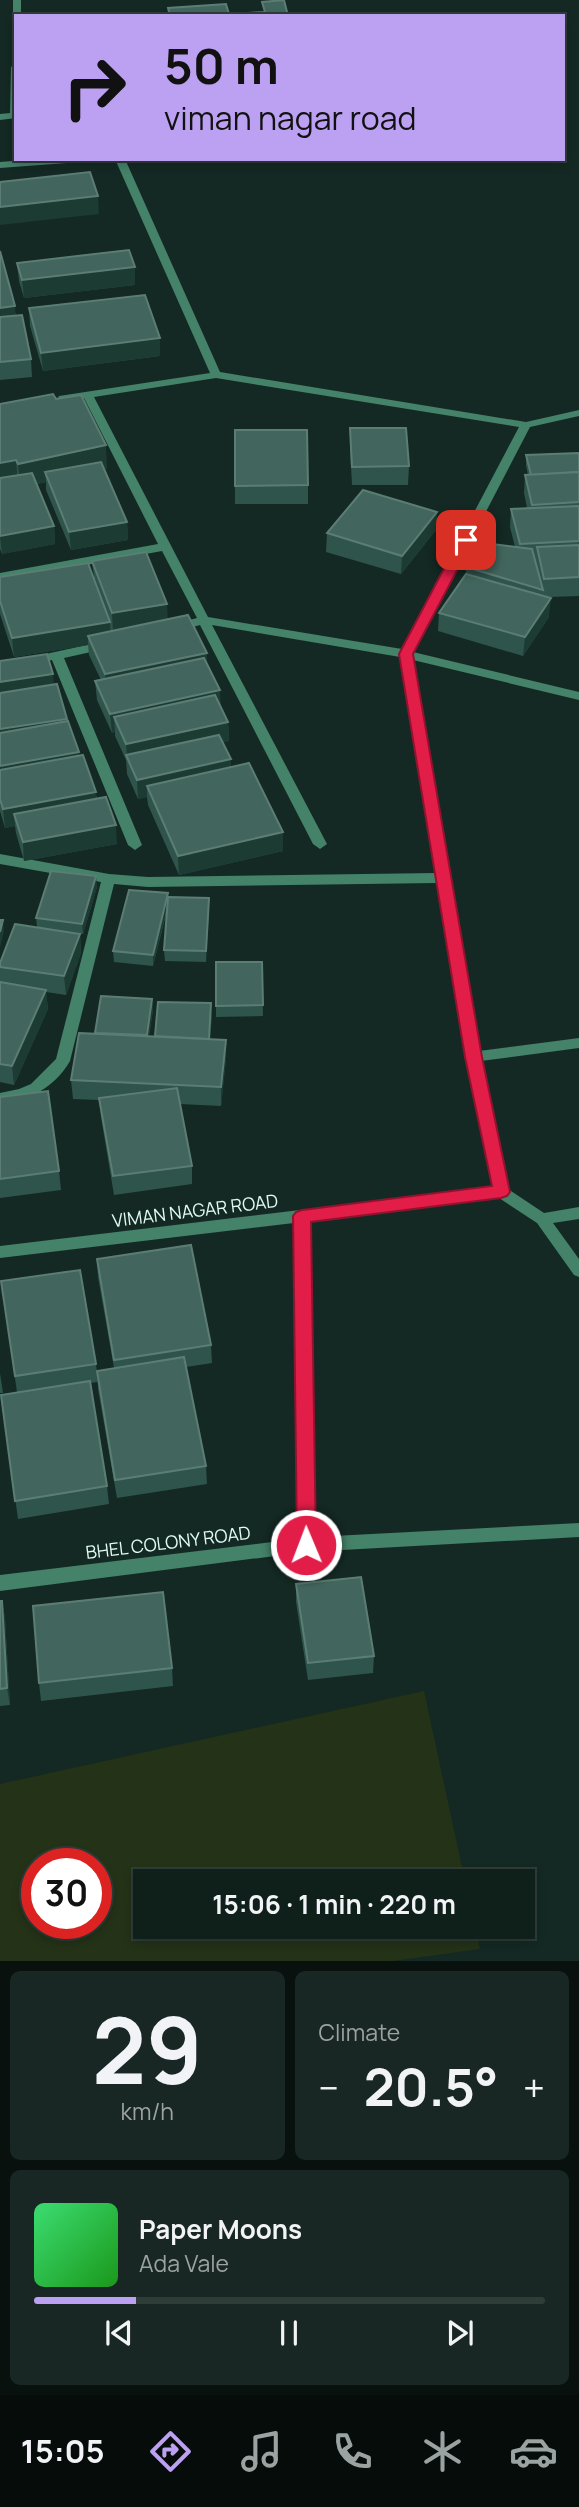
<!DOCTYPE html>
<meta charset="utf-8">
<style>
body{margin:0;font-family:Manrope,sans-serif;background:#182723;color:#f1f3f6;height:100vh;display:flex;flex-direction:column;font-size:26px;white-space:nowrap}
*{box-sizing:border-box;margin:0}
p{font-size:23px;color:#9ba2a2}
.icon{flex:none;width:38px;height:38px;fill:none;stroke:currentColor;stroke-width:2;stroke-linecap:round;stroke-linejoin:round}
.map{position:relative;height:1961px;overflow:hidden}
.sheet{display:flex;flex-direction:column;gap:10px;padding:10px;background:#08110e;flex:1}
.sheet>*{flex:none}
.guide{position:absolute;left:14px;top:14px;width:551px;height:147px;border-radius:0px;box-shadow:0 4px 10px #0003,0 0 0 2px #2f3d39;background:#bca0f2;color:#111;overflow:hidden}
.speed{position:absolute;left:21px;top:1848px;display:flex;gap:14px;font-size:35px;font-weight:700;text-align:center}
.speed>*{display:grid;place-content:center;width:91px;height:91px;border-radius:50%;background:#0f1f1a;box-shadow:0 4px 10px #0003,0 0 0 2px #2f3d39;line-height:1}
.speed .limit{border:10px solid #d22;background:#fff;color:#111}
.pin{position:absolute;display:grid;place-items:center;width:60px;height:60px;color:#fff;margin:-30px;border-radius:14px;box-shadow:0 4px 10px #0006}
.me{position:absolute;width:77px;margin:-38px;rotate:359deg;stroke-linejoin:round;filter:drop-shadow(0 0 5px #0008)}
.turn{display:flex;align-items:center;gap:24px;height:147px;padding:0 35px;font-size:32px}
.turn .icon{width:91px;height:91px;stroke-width:2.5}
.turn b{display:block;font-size:49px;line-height:60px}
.big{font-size:52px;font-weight:700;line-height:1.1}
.sheet .widget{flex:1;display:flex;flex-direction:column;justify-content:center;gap:10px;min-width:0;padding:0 24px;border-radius:10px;background:#182723}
.sheet .dial{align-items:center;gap:0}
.dial b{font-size:91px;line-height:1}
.song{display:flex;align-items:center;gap:21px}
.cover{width:84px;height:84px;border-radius:10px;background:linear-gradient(135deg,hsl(140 70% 55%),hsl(120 70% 35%))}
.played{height:7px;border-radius:4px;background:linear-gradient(90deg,#bca0f2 20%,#2f3d39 20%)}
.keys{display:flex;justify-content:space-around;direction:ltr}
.heat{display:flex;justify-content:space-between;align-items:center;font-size:38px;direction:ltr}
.sheet .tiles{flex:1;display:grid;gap:10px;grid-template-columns:1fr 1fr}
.widget:last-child{grid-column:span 2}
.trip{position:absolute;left:133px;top:1869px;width:402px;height:70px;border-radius:0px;background:#0f1f1a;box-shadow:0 4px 10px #0003,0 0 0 2px #2f3d39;font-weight:700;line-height:70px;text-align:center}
.dock{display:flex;height:112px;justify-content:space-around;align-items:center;background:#060c0a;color:#9ba2a2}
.dock .icon{width:49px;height:49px}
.dock .current{color:#bca0f2}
.dock b{font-size:32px;color:#f1f3f6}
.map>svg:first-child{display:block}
.green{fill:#243218;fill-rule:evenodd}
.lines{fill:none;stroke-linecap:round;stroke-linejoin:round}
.street{fill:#448269;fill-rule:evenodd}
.wall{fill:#2f544b}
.shaded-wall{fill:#1c3b33}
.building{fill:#42665d;stroke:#5b7d74;stroke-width:2}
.route{fill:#e11d48;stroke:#92132f;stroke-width:2}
.labels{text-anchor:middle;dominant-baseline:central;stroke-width:5;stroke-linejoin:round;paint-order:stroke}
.street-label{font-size:18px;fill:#dffbf2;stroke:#142923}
</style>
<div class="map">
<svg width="579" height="1961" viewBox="0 0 579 1961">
<rect width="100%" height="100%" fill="#142923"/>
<!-- green -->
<path class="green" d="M424,1691L465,1881H145V1927H475L480,1949L393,1961H0V1784ZM37,1864H96V1923H37Z"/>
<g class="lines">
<!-- street -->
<g class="street">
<path d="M13,0H21V16H16V18L13,16Z"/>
<path d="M16,64V118L0,120V114L10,113L11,67Z"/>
<path d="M38,159H85L80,162L0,168V162Z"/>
<path d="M115,159H125L220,372L526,422L579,410V416L530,427L413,652L579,692V700L413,660L479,1051L579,1038V1048L481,1061L508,1189L544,1213L579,1207V1219L553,1223L579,1259V1277L574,1275L537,1223L499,1198L310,1221L314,1537L579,1523V1537L306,1552L0,1591V1575L297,1539L294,1223L0,1258V1246L492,1187L466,1057L437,883L148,887L114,884L70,1061C54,1088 31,1100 0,1103V1093L19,1089L31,1084L56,1059L101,882L0,864V854L109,874L148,877L436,873L400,657L212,625L327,844L320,849L313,844L200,625L175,632L169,628L171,625L197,618L162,551L0,581V573L158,544L84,398L63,401L58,398L59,396L210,373ZM216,378L519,427L402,649L208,617L94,397Z"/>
<path d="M105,641L111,645L109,648L64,658L142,845L135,850L128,845L52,660L0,672V664Z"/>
</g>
</g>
<!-- wall -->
<g class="wall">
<path d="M0,251L16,316L31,359L32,377L0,380Z"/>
<path d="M17,263L135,285L24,298L19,281Z"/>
<path d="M29,308L160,338V356L43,371L30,326Z"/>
<path d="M56,399L107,469H104L127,522L128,540L71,550L46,490V482L37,484L54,526L55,544L2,554L0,549V404Z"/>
<path d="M350,428L409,466L408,485H352L350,447Z"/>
<path d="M235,430L308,485V504H235Z"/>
<path d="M579,453V596L549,597V617L523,656L438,631L439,613L466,574V567L515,547L510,527L511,509L527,508L524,493L525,475H528L526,466V455Z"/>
<path d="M436,530L401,574L326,552L327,533Z"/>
<path d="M92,561L167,619L207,663L220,690V707L228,722L229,741L223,742L231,767L283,851L179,875L148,805L147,797L138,799L127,774L126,760L115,736V732L112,733L97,700L95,681L101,680L89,655L88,645L14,657L0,614V577H94Z"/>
<path d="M0,693L67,719L79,752V756L117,844L24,861L16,833L15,826L5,828L0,811Z"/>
<path d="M97,887L83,934H80L81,953L66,995L46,992L48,1009L14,1085L0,1082V963L37,927L36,918Z"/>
<path d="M168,900L209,908L206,962L165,961L164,950L168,907L153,966L114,962L113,951Z"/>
<path d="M216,962H262L263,1016L216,1017Z"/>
<path d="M152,999L153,1010L149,1036H155L212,1014L210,1039L226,1040V1058L221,1106L180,1104L192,1166V1184L114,1195L101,1117L99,1100L73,1099L71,1080L95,1033Z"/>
<path d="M0,1097L59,1171L61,1190L0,1198Z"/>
<path d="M97,1259L211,1345L212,1363L186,1367L206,1466L207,1484L117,1498L98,1389L97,1371L114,1368L98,1277Z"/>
<path d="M1,1281L96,1364L98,1382L90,1383L107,1486L109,1504L18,1519L1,1395L17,1392Z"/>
<path d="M0,1373L3,1393H0Z"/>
<path d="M296,1584L374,1656L373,1673L308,1680L296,1602Z"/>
<path d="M0,1601H2L5,1618L10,1705L0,1706Z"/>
<path d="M172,1668L173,1686L41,1701L39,1683Z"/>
</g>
<!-- shaded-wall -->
<g class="shaded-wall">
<path d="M98,196L99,214L0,225V207Z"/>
<path d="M135,267V285L24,298L22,280Z"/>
<path d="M15,306L17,329L0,331V308Z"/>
<path d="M160,338V356L43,371L41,353Z"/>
<path d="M106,445L107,469L49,481L45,472L46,482L20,487L18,464Z"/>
<path d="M16,460L18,483L0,487V463Z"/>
<path d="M437,512L436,530L401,574L402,556Z"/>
<path d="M127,522L128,540L71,550L69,532Z"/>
<path d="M54,526L55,544L2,554L0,536Z"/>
<path d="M551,598L549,617L523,656L525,637Z"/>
<path d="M167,604L168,623L113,632L112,613Z"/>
<path d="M110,622L111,641L88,636V645L14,657L12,638Z"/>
<path d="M207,653V671L107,693L105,674Z"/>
<path d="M53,674L54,685L0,693V682Z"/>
<path d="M220,690L221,709L114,717L115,732L112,733L110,714Z"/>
<path d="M67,719L69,737L0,748V729Z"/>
<path d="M228,722L229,741L129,763L127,758L126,744Z"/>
<path d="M79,752L80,771L0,785V766Z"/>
<path d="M231,759V778L147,786V797L138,799L137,780Z"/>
<path d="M96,792L97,811L14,814L15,826L5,828L3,809Z"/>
<path d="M116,825L117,844L24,861L23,842Z"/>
<path d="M283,832V851L179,875L178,856Z"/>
<path d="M96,876L97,887L83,934L82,924Z"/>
<path d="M168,893V904L153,966V955Z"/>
<path d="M209,898V908L206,962V951Z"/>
<path d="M3,920L4,931L0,948V932Z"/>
<path d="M80,934L81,953L66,995L64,976Z"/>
<path d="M46,990L48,1009L14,1085L12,1066Z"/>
<path d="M152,999L153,1010L147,1046V1035Z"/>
<path d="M211,1003L212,1014L209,1053L208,1042Z"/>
<path d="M226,1040V1058L221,1106V1087Z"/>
<path d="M2,1601L5,1618L10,1705L7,1688Z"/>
</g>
<!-- building -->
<g class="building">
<path d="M284,0L288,16H170L168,8L226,4L229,14L265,12L262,2Z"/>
<path d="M90,172L98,196L0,207V182Z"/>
<path d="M129,250L135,267L22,280L17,263Z"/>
<path d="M0,251L15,306L0,308Z"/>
<path d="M145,295L160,338L41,353L29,308Z"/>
<path d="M22,315L31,359L0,362V317Z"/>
<path d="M53,394L56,399L81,395L106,445L18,464L16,460L0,463V404Z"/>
<path d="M350,428H406L409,466L352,467Z"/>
<path d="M235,430H307L308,485L235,486Z"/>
<path d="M579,453V472L531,475L526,455Z"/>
<path d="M101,462L127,522L69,532L45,472Z"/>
<path d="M579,472V502L532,505L525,475Z"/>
<path d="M32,473L54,526L0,536V478Z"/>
<path d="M363,490L437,512L402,556L327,533Z"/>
<path d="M579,506V541L520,544L511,509Z"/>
<path d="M484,543L532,549L543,590L466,567Z"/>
<path d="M579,545V577L544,579L537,547Z"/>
<path d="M146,552L167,604L112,613L92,561Z"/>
<path d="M88,563L110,622L12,638L0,601V577Z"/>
<path d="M466,574L551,598L525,637L439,613Z"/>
<path d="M188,615L207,653L105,674L88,636Z"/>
<path d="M47,654L53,674L0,682V661Z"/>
<path d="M204,658L220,690L110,714L95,681Z"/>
<path d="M57,684L67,719L0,729V693Z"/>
<path d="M215,695L228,722L126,744L114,717Z"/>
<path d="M68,721L79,752L0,766V733Z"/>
<path d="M219,735L231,759L137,780L126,755Z"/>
<path d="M83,755L96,792L3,809L0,799V770Z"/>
<path d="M249,763L283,832L178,856L147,786Z"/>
<path d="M106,797L116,825L23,842L14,814Z"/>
<path d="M51,871L96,876L82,924L36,918Z"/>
<path d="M129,890L168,893L153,955L113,951Z"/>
<path d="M168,897L209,898L206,951L164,950Z"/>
<path d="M0,920H3L0,932Z"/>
<path d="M15,924L80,934L64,976L0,967V963Z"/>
<path d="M216,962H262L263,1005L216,1006Z"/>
<path d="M0,982L46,990L12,1066L0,1064Z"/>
<path d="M101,996L152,999L147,1035L95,1033Z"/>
<path d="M158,1002L211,1003L209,1039L155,1036Z"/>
<path d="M79,1033L226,1040L221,1087L71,1080Z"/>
<path d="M177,1088L192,1166L113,1176L99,1098Z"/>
<path d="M48,1091L59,1171L0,1179V1097Z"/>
<path d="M191,1245L211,1345L114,1360L97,1259Z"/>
<path d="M80,1270L96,1364L15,1376L1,1281Z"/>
<path d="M184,1357L206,1466L115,1480L97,1371Z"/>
<path d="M90,1381L107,1486L15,1501L1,1395Z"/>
<path d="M361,1577L374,1656L308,1663L296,1584Z"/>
<path d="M163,1592L172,1668L39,1683L33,1606Z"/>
<path d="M0,1601H2L7,1688L0,1689Z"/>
</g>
<!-- route -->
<path class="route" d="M466,536L473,540L413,654L482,1057L510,1192L507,1196L501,1198L311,1222L316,1545L313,1551L306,1553L300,1551L297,1545L293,1216L296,1212L302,1210L492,1186L465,1057L399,654L459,540Z"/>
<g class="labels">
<!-- street labels -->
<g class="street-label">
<text transform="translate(195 1210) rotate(-7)">VIMAN NAGAR ROAD</text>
<text transform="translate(168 1542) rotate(-7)">BHEL COLONY ROAD</text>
</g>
</g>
</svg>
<div class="speed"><div class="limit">30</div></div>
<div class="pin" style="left:466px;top:540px;background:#d93025"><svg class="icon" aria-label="arrive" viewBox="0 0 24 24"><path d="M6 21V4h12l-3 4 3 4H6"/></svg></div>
<svg class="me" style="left:306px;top:1545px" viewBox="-20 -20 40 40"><circle r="17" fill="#e11d48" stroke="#fff" stroke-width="3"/><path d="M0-11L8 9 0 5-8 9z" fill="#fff"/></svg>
<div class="trip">15:06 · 1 min · 220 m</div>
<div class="guide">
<div class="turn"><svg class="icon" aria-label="right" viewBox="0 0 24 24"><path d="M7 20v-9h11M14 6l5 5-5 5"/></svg><div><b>50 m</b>viman nagar road</div></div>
</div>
</div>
<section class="sheet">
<div class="tiles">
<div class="widget dial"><b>29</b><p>km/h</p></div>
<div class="widget"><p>Climate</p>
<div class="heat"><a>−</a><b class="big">20.5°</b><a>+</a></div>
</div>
<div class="widget">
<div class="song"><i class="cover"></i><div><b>Paper Moons</b><p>Ada Vale</p></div></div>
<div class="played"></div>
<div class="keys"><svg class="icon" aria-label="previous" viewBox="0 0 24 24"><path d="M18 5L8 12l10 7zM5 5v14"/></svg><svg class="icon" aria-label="pause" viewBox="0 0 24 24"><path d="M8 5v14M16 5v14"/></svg><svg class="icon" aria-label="next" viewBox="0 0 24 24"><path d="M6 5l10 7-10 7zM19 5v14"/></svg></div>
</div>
</div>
</section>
<nav class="dock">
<b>15:05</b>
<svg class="icon current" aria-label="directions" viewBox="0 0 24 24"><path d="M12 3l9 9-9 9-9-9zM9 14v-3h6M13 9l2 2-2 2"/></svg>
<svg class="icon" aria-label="music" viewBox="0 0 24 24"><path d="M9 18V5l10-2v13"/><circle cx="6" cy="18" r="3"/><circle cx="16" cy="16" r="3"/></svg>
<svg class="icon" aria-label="phone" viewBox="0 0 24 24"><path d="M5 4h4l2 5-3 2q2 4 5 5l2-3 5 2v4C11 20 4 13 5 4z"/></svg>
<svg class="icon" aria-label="climate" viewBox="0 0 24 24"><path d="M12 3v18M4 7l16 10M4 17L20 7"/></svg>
<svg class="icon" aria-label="car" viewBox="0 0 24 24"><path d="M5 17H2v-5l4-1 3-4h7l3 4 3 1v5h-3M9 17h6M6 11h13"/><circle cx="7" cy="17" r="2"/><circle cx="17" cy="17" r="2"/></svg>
</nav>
